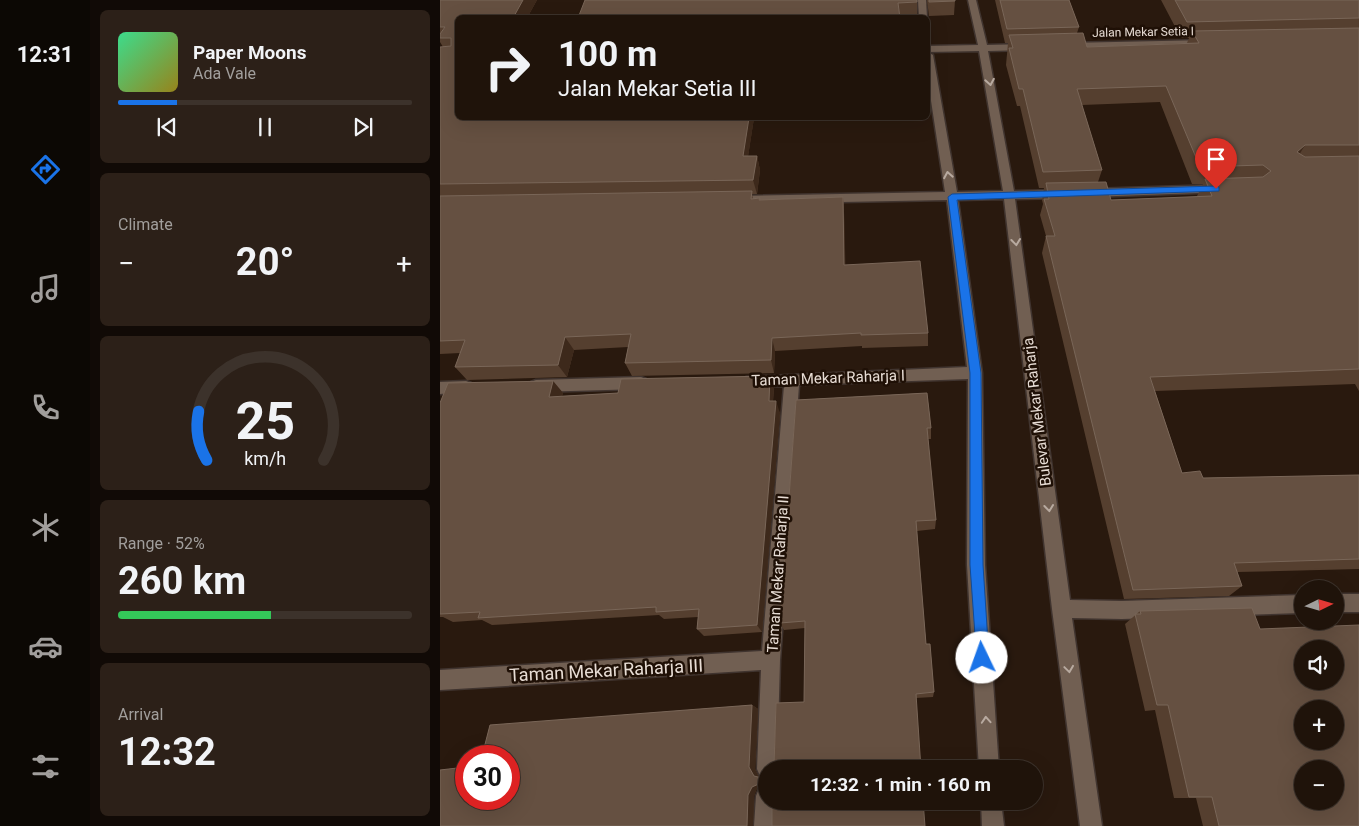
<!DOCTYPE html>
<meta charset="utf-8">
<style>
body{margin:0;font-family:Roboto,sans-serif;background:#2c2018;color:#f1f3f6;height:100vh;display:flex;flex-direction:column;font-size:19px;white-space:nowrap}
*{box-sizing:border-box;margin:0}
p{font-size:16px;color:#a19e9c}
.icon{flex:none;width:28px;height:28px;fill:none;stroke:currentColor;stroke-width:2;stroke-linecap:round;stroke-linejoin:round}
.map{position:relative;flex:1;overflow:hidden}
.sheet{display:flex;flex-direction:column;gap:10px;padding:10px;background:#110a06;width:350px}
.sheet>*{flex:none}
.guide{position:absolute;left:15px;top:15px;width:475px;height:105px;border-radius:8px;box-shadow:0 5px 20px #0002,0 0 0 1px #3c322b;background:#1f130a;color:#f1f3f6;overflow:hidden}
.needle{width:32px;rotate:85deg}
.controls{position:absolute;left:854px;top:580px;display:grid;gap:10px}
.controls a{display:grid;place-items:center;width:50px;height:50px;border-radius:50%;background:#1f130a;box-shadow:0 5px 20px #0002,0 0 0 1px #3c322b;font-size:25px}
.speed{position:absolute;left:15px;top:745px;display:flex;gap:10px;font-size:25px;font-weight:700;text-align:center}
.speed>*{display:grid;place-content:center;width:65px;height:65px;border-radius:50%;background:#1f130a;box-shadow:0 5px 20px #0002,0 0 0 1px #3c322b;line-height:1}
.speed .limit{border:8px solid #d22;background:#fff;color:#111}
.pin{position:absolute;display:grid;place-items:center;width:42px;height:42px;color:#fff;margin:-51px -21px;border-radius:50% 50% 50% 0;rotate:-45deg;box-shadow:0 0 5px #0007}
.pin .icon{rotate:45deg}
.me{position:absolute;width:55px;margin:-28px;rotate:357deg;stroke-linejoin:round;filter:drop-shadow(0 0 4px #0008)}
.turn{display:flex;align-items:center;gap:18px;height:105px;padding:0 20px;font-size:22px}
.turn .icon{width:65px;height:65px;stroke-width:2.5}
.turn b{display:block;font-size:35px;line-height:42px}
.big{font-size:38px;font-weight:700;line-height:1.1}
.sheet .tile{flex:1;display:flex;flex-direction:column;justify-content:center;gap:8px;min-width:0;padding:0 18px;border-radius:8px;background:#2c2018}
.sheet .dial{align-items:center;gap:0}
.dial svg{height:130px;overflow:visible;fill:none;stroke:#3c322b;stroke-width:7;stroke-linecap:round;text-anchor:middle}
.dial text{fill:#f1f3f6;stroke:none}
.song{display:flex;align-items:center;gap:15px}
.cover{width:60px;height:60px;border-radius:8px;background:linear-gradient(135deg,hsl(150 70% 55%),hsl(50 70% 35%))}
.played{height:5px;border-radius:2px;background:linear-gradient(90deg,#1a73e8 20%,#3c322b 20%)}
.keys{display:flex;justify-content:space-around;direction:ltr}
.heat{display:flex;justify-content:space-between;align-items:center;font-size:28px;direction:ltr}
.charge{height:8px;border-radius:4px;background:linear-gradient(90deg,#34c759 52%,#3c322b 0)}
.trip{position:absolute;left:318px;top:760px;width:285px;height:50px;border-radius:25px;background:#1f130a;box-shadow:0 5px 20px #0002,0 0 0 1px #3c322b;font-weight:700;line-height:50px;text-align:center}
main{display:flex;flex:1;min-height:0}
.tab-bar{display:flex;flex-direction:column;width:90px;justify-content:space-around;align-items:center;background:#0c0804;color:#a19e9c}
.tab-bar .icon{width:35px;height:35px}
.tab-bar .current{color:#1a73e8}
.tab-bar b{font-size:22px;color:#f1f3f6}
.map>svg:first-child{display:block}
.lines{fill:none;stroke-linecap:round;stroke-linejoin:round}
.minor-casing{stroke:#40342f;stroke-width:3}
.minor{fill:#715f52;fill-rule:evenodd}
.wall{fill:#553f2f;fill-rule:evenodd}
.shaded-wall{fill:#3d291b}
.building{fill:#655041;stroke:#796658;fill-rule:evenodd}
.oneway{stroke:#b8aaa0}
.route{fill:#1a73e8;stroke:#114b97}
.labels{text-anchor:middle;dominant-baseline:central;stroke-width:5;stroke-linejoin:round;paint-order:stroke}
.far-street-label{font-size:12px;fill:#e7dcd4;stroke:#1f1006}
.street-label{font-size:15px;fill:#e7dcd4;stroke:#1f1006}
.near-street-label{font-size:18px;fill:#e7dcd4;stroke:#1f1006}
</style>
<main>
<nav class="tab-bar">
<b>12:31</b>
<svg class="icon current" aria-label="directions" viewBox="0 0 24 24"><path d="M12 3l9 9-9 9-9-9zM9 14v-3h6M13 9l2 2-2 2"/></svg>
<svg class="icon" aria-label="music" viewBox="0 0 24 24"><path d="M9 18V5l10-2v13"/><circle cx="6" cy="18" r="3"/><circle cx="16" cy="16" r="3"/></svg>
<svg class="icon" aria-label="phone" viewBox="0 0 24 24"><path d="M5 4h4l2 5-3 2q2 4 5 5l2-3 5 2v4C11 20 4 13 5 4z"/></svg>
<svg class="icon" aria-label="climate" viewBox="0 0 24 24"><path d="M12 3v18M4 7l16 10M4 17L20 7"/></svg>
<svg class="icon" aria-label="car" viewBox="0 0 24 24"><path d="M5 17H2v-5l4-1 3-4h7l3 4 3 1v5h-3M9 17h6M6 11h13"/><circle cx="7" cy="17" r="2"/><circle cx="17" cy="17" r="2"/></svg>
<svg class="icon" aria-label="filters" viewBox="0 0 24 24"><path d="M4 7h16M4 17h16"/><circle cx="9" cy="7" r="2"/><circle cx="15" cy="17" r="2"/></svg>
</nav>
<section class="sheet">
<div class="tile">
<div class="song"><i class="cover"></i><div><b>Paper Moons</b><p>Ada Vale</p></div></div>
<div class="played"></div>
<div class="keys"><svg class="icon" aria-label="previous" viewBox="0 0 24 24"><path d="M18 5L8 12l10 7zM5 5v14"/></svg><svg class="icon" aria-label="pause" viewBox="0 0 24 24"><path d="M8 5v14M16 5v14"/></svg><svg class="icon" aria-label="next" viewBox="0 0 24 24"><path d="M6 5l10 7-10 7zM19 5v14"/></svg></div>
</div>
<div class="tile"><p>Climate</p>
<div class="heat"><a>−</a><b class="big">20°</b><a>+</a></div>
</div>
<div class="tile dial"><svg viewBox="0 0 100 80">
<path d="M14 69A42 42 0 1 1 86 69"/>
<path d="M14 69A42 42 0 0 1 9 39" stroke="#1a73e8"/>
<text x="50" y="56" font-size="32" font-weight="700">25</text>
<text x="50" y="72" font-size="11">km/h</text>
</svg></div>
<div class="tile"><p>Range · 52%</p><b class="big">260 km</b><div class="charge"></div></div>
<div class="tile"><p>Arrival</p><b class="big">12:32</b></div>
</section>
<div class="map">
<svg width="919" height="826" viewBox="0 0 919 826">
<rect width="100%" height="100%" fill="#29190e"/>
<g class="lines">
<defs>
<g id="minor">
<path d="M478,0H486L487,18H479Z"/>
<path d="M528,0H536L547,45L588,44L593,47L588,50L548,51L574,191L622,190L628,194L622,198L575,199L630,600L682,601L862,595V613L682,619L632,618L662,826H640L612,609L564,199L518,200L542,373L545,565L559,769H539L527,565L528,379L359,385L340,660L337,769H326V779L320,776L317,769L321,670L0,690V670L322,651L344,386L311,387L306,385L304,381L306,377L527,367L507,200L300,204L294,200L300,196L505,192L488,81V52L493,55L517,192L563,191L539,51L488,52V46L538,45Z"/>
<path d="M768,40L773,43L771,45L628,49L623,46L628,43Z"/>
<path d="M780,185L784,186V192L650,197L644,193L650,189Z"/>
<path d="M201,377L206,379L208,383L206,387L201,389L96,392L91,390L89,386L91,382L96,380Z"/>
<path d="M26,381L31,383L33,387L31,391L0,394V382Z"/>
<rect x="895" y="594" width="24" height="18"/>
<path d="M326,786V801H336V826H314L316,796L319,789Z"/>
<path d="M541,801H561L564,826H542Z"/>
</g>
</defs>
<!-- minor casing -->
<use href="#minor" class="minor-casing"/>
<!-- minor -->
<use href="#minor" class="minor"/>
</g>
<!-- wall -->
<g class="wall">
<path d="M0,0H97L87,18H18V118H314L308,156H317L320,170L317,194H312L313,199L320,198V200L403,197L404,211L405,265L488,333V346L422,348V346L335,351L334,373L192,376L185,363L188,347L134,350L127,377L27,380L15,367L20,353L0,354V47H3L0,42Z"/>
<path d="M477,0V16L138,18Z"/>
<path d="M487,0H515L514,15L489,16Z"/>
<path d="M555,0H629L639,27L637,33L647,47L747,43L749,38H741L721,0H919V391L915,384L715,391L742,473L763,478L919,475V569L797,572L802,586L789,596L684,599L602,253L606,236L600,215L603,204L602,200L604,188H599L580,106H577L566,65L568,43H565ZM720,102L752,184H763L757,196L758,197L671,200L658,182L662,170L642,105Z"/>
<path d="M407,118H460L407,121Z"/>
<path d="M330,376L334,388L333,401L340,413L322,632L264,636L257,629L258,617L224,619L219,615L52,625L42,620L13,622L3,617H0V403L113,381L123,393L122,396L178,393Z"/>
<path d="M487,393L491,428V439H488L496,520L495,529L477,531L486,644H490L494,692L493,697L476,698L481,769H326V799L323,798L321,786L317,788L314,796L313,826H0V770L26,767V799H69V756H42L50,725L312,705L318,709L315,769L319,777L322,778L323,769L334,767L336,703L364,702L365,628L344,630L340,623L356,400Z"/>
<path d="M700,611L820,629L919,826H763L756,798H734L715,710L705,711L685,624Z"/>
</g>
<!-- shaded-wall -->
<g class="shaded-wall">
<path d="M83,0H97L87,18H73Z"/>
<path d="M309,118H314L306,170L303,156Z"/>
<path d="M865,145L855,162L857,152Z"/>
<path d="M317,156L320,170L317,194L313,180Z"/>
<path d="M403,197L404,211L406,278L404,265Z"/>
<path d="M125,337L134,350L127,377L118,365Z"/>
<path d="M332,338L335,351L334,373L331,360Z"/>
<path d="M330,376L334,388L332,413L329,401Z"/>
<path d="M113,381L123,393L119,409L109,397Z"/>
<path d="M336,401L340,413L322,632L317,625Z"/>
<path d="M312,705L318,709L315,769L319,778L314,776L309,767Z"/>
<path d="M321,783L326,784L317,788L314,796L313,826H307L308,795L312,787Z"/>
</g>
<!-- building -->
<g class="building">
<path d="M0,0H83L73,18H18V118H309L303,156H317L313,180L0,184V47L11,46V38H0V34L5,27H0Z"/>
<path d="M145,0H477V2L458,3L460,18H138Z"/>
<path d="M489,0H515V1L489,2Z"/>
<path d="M560,0H629L639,27L567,29Z"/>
<path d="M735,0H919V18L747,22Z"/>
<path d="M919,28V145H865L857,152L865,157L919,156V369L710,377L742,473L760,471L763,478L919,475V559L794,563L802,586L693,590L606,236H615L604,199H609L606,183L666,182L671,200L772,196L765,179L823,177L831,171L823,165L760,167L726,86L637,89L662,170L603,172L583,89H579L569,48H573L569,35L643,33L647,47L759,43L752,31Z"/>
<path d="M312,191L311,199L320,198L319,200L403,197L404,265L480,261L488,333L421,335V333L332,338L331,360L185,363L191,334L125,337L118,365L15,367L25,340L0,341V196Z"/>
<path d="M330,376L329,401H336L317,625L257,629L259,609L216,612V607L38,618L40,612L0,614V403L8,383L113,381L109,397L178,393L181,379Z"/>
<path d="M487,393L491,428H487L496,520L476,521L486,644H490L494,692L476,694L481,769H326V798H323L321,783L312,787L308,795L307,826H0V770L26,767V799H69V756H42L50,725L312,705L309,767L314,776L322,778L323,769L334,767L336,703L364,702L365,621L340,623L356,400Z"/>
<path d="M812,608L820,629L919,625V826H779L772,797H749L728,705H717L695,614H701L700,611ZM862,649H895V681H862ZM862,709H895V741H862ZM862,769H895V801H862Z"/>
<path d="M332,801H483L485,826H332Z"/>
</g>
<!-- one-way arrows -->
<defs><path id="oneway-chevron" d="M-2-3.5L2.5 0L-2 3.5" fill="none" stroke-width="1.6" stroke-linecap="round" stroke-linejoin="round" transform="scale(1.25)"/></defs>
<g class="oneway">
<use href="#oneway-chevron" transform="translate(550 82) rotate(80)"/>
<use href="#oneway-chevron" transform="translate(508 175) rotate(-100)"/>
<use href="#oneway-chevron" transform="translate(576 242) rotate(83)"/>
<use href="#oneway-chevron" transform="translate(609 508) rotate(83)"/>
<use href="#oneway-chevron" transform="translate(629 669) rotate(82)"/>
<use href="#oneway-chevron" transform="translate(546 720) rotate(-94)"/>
</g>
<!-- route -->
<path class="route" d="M776,186L779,187V191L517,200L541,373L543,565L549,658L547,663L542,665L537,663L530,565V373L508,197L512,194Z"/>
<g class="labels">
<!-- far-street labels -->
<g class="far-street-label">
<text transform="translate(703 32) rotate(-1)">Jalan Mekar Setia I</text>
</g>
<!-- street labels -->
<g class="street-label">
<text transform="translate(388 378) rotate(-2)">Taman Mekar Raharja I</text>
<text transform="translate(597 412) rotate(-97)">Bulevar Mekar Raharja</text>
<text transform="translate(338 574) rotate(-86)">Taman Mekar Raharja II</text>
</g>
<!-- near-street labels -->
<g class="near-street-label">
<text transform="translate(166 670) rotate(-3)">Taman Mekar Raharja III</text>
</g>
</g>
</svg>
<div class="controls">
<a><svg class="needle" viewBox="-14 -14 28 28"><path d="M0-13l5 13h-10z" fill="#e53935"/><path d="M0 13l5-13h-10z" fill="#a19e9c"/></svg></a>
<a><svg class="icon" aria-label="sound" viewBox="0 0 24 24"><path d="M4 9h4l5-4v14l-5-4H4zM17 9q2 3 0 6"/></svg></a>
<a>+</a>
<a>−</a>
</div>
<div class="speed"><div class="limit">30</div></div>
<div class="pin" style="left:776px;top:189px;background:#d93025"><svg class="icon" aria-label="arrive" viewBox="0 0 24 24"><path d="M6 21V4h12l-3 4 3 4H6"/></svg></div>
<svg class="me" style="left:542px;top:658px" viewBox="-20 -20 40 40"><circle r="19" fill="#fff"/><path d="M0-13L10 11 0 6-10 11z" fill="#1a73e8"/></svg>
<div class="trip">12:32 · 1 min · 160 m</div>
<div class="guide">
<div class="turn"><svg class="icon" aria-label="right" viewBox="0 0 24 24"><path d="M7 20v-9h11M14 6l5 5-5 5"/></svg><div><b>100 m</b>Jalan Mekar Setia III</div></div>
</div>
</div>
</main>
